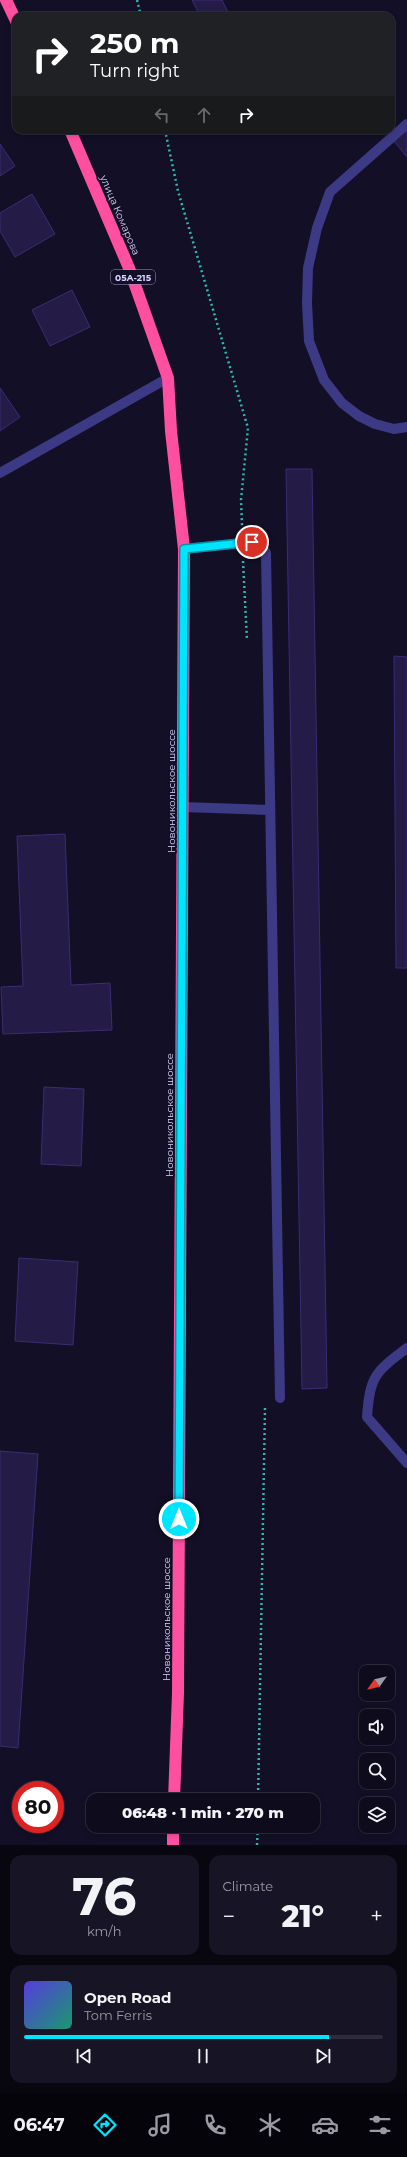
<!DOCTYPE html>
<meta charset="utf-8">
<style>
body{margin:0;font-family:Montserrat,sans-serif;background:#171425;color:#f1f3f6;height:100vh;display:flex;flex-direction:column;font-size:15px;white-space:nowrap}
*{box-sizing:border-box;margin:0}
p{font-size:13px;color:#9b9ba3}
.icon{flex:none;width:22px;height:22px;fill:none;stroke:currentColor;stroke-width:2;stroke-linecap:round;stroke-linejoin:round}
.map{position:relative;height:1845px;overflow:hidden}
.sheet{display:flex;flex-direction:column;gap:10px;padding:10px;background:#08060f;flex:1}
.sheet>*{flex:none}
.top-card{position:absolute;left:12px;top:12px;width:383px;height:122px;border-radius:12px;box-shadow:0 2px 6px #0003,0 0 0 1px #2e2b3b;background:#202124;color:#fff;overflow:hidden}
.needle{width:26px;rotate:236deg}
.tools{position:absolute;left:359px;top:1665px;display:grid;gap:8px}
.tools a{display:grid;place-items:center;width:36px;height:36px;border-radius:8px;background:#0e0b1c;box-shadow:0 2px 6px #0003,0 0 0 1px #2e2b3b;font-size:20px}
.speed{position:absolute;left:12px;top:1781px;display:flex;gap:8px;font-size:20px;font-weight:700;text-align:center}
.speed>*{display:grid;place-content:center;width:52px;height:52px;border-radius:50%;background:#0e0b1c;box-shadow:0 2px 6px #0003,0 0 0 1px #2e2b3b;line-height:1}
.speed .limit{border:6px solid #d22;background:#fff;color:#111}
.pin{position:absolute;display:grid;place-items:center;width:34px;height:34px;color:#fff;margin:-17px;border:2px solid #fff;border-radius:50%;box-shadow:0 1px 4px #0007}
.me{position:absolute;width:44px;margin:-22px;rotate:0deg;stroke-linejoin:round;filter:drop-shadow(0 0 3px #0008)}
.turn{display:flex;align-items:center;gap:14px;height:84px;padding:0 12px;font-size:18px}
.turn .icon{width:52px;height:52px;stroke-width:2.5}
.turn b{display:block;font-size:28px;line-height:34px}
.lanes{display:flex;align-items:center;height:38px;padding:0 12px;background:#0003;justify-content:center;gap:20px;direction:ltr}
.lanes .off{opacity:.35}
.big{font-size:30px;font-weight:800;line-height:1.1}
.sheet .card{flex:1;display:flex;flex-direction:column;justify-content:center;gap:6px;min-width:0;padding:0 14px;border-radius:12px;background:#171425}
.sheet .dial{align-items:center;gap:0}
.dial b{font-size:52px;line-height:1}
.song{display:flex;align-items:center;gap:12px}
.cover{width:48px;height:48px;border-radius:6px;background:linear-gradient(135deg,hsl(250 70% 55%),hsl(160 70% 35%))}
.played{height:4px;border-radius:2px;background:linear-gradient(90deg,#00e5ff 85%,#2e2b3b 85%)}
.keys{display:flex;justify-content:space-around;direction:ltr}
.heat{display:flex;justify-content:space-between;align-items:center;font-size:22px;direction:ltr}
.sheet .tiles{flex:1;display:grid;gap:10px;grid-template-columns:1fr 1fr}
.card:last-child{grid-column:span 2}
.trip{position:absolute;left:86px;top:1793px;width:234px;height:40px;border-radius:12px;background:#0e0b1c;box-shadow:0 2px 6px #0003,0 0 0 1px #2e2b3b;font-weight:800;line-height:40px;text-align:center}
.menu{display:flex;height:64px;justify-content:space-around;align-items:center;background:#06040b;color:#9b9ba3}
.menu .icon{width:28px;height:28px}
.menu .on{color:#00e5ff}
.menu b{font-size:18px;color:#f1f3f6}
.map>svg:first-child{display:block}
.building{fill:#241b47;stroke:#3b2d73}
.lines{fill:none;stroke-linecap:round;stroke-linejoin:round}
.path{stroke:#2fb8b0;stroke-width:2.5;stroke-dasharray:2 3;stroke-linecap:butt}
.minor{stroke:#3d3a85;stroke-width:10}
.highway{stroke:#ff4fa3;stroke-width:12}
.route-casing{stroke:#0095a6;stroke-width:10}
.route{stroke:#00e5ff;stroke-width:7}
.labels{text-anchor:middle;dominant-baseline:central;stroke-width:4;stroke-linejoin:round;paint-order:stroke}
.shield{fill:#130f26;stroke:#9e99be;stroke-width:1}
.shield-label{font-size:9px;font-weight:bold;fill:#d9d4ff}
.street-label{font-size:10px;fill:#d9d4ff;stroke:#130f26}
</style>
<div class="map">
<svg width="407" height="1845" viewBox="0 0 407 1845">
<rect width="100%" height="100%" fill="#130f26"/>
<!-- building -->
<g class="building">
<path d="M192,0H222L230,16H200Z"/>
<path d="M407,129V157L393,140Z"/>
<path d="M0,144L15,166L0,176Z"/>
<path d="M32,194L55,234L15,257L0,231V213Z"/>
<path d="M72,290L90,327L50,346L32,310Z"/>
<path d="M0,388L20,417L0,431Z"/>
<path d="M286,469H312L327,1388L302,1389Z"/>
<path d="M394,656L407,657V968H396Z"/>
<path d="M65,834L71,985L110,983L112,1030L3,1034L1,987L23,986L17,836Z"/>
<path d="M44,1087L84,1089L81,1166L41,1164Z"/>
<path d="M19,1258L78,1262L73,1345L15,1341Z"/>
<path d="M0,1451L38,1454L18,1748L0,1746Z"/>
</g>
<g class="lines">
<!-- path -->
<g class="path">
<path d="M137,0L141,16"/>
<path d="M165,130L178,191L248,428L241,500L242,526"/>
<path d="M243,561L247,640"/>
<path d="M258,1800L265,1408"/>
<path d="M257,1845L258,1826"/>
</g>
<!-- minor -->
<g class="minor">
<path d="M407,124L330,192L317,228L308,268L307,303L309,341L324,380L342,403L359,416L375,424L394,429L407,427"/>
<path d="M0,473L168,378"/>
<path d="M184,549L252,542L261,544L266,553L280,1398"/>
<path d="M183,807L270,810"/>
<path d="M407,1348C375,1372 370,1376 367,1417L407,1463"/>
</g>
<!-- highway -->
<g class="highway">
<path d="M6,0L16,21"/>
<path d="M70,130L129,268L168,378L171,431L184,549L178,1693L174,1800"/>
<path d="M173,1845V1826"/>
</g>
</g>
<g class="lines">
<defs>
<path id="route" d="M179,1519L184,549L252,542"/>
</defs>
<!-- route casing -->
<use href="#route" class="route-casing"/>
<!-- route -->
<use href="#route" class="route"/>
</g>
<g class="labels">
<!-- shield labels -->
<rect class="shield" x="111" y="270" width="44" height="14" rx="3"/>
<g class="shield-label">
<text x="133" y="277">05А-215</text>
</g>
<!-- street labels -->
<g class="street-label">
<text transform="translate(120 215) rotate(67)">улица Комарова</text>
<text transform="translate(171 791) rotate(-90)">Новоникольское шоссе</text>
<text transform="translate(169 1115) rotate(-90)">Новоникольское шоссе</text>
<text transform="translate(166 1619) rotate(-90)">Новоникольское шоссе</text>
</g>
</g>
</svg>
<div class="tools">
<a><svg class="needle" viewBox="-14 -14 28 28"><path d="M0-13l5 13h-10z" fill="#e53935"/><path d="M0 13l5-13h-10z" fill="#9b9ba3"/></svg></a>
<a><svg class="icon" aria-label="sound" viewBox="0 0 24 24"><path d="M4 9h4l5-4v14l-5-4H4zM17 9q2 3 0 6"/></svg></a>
<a><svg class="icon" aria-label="search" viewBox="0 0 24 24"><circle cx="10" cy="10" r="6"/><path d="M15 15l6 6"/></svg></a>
<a><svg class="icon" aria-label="layers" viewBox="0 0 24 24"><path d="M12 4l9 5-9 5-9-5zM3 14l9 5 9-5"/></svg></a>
</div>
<div class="speed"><div class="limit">80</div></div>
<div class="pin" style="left:252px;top:542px;background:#d93025"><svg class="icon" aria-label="arrive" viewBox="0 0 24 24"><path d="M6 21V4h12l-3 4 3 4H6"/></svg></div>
<svg class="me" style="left:179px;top:1519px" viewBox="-20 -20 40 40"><circle r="17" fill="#00e5ff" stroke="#fff" stroke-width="3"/><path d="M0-11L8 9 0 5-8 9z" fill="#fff"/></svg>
<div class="trip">06:48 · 1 min · 270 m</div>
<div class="top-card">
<div class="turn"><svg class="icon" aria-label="right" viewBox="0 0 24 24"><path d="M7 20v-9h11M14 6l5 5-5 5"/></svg><div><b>250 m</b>Turn right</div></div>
<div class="lanes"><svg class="icon off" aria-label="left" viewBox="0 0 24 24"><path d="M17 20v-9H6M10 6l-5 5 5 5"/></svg><svg class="icon off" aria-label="ahead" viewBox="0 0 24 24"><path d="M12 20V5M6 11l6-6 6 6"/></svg><svg class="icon" aria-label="right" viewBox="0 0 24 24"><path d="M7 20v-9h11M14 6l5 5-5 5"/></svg></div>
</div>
</div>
<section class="sheet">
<div class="tiles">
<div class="card dial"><b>76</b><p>km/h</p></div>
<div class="card"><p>Climate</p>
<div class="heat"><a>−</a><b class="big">21°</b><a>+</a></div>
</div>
<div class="card">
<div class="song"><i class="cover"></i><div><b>Open Road</b><p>Tom Ferris</p></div></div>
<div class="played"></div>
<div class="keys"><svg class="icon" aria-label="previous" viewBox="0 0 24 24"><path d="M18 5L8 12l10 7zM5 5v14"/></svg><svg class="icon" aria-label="pause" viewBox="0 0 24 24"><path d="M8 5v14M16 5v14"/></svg><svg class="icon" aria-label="next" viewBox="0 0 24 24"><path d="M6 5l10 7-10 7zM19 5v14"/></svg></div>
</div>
</div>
</section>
<nav class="menu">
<b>06:47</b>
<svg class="icon on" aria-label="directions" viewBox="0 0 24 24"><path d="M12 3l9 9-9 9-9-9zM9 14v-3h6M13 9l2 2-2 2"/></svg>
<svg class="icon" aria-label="music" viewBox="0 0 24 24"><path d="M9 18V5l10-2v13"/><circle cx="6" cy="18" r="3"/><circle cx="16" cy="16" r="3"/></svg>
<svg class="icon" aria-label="phone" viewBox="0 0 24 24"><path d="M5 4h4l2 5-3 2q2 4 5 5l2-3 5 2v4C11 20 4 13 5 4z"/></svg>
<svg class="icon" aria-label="climate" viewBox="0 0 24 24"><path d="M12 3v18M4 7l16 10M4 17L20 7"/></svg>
<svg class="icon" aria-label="car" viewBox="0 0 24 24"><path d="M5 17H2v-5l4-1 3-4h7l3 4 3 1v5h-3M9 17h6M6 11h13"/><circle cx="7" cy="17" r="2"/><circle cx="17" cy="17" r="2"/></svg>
<svg class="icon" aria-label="filters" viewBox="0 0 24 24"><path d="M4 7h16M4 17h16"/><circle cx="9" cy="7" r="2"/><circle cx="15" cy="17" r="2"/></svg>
</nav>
